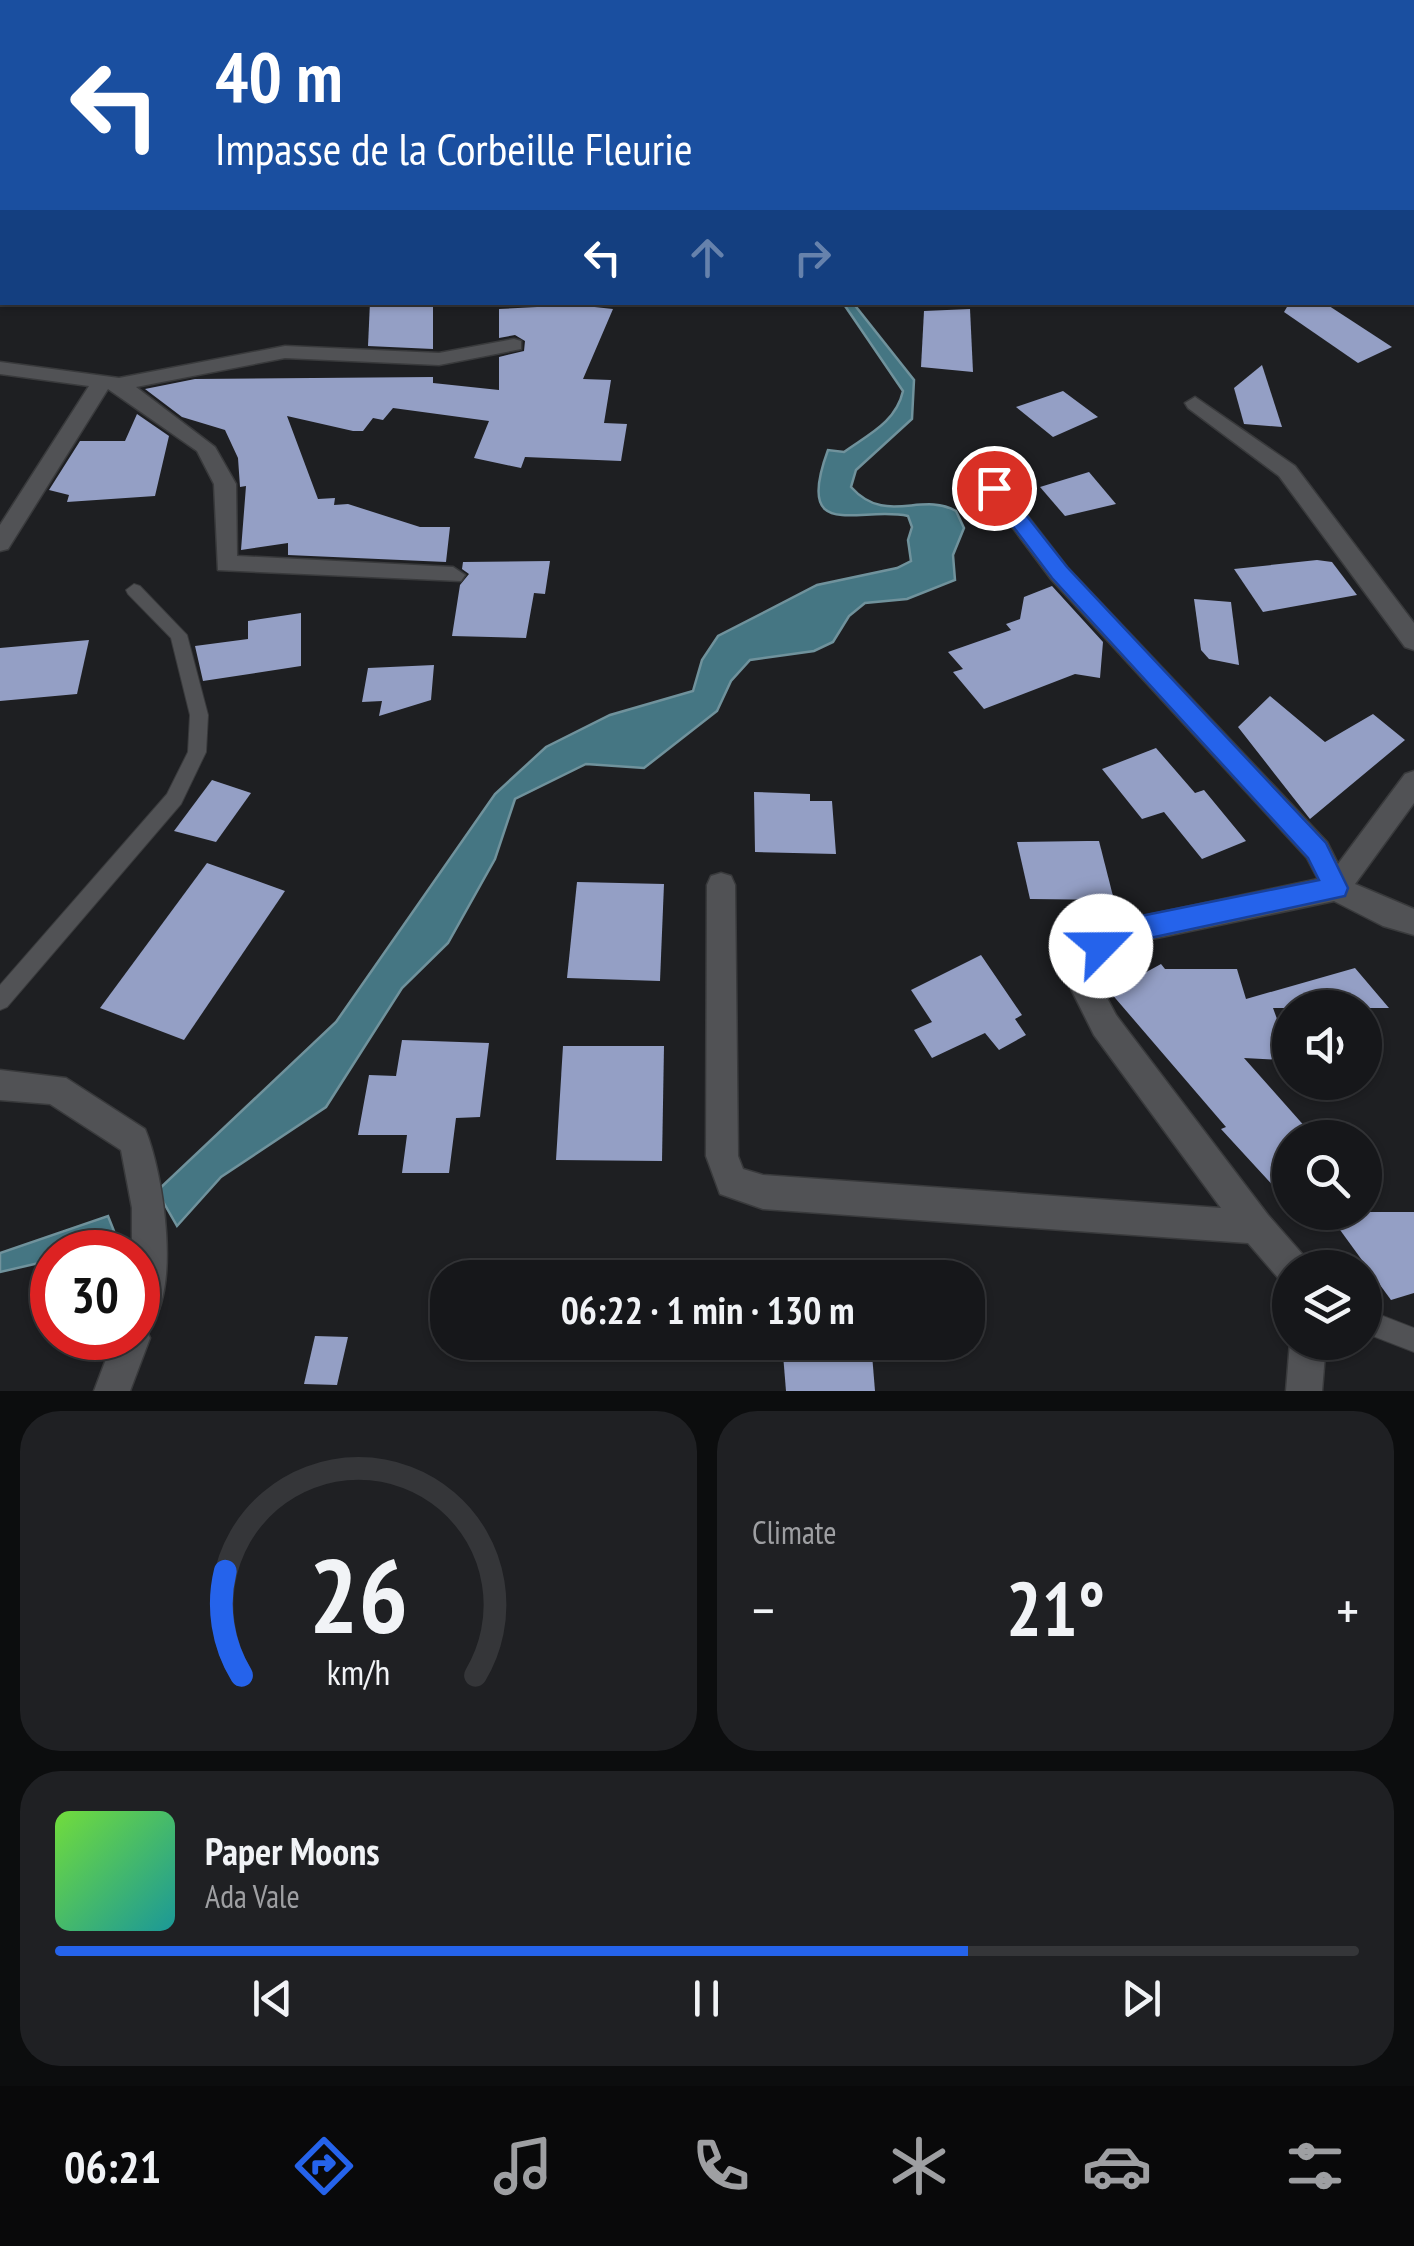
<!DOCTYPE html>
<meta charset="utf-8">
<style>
body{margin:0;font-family:"PT Sans Narrow",sans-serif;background:#1f2023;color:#f1f3f6;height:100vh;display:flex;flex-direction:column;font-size:38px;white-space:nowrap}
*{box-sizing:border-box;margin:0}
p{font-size:32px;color:#9e9fa2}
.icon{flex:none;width:55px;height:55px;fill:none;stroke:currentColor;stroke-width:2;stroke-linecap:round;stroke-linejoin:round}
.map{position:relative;height:1391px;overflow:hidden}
.drawer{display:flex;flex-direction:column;gap:20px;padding:20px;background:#0c0d0e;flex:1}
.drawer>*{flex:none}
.guide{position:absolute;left:0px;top:0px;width:1415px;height:305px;box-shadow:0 2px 8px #0004,0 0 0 2px #353639;background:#1a4fa0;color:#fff;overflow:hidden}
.buttons{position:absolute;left:1272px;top:990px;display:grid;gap:20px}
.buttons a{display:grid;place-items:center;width:110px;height:110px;border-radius:50%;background:#16171a;box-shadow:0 2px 8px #0004,0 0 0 2px #353639;font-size:50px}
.speed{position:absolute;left:30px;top:1230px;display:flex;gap:20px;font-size:50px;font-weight:700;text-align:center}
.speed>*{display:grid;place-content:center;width:130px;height:130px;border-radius:50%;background:#16171a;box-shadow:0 2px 8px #0004,0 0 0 2px #353639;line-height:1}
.speed .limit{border:15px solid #d22;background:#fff;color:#111}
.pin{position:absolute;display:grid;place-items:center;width:85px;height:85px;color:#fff;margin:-42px;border:5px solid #fff;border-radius:50%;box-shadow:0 2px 10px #0007}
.me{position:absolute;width:110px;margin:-55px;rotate:67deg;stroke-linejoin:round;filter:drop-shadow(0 0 8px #0008)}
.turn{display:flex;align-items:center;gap:35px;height:210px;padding:0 50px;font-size:45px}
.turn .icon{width:130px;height:130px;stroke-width:2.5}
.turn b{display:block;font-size:70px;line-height:85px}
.lanes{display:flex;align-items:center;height:95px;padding:0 50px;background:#0003;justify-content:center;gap:50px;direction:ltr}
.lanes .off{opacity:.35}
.big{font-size:75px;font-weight:800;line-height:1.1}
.drawer .tile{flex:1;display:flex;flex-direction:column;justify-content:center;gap:15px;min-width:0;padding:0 35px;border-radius:40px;background:#1f2023}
.drawer .dial{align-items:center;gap:0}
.dial svg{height:260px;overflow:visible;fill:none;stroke:#353639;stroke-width:7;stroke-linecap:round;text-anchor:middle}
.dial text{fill:#f1f3f6;stroke:none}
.song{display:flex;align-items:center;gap:30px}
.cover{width:120px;height:120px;border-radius:15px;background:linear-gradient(135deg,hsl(100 70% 55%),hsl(180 70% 35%))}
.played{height:10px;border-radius:5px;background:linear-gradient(90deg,#2563eb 70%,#353639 70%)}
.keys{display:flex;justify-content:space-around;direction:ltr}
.heat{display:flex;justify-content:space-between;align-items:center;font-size:55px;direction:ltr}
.drawer .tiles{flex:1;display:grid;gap:20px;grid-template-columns:1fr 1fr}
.tile:last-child{grid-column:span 2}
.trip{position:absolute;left:430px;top:1260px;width:555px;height:100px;border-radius:40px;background:#16171a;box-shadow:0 2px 8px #0004,0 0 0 2px #353639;font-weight:800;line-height:100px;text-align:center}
.dock{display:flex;height:160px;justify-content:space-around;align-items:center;background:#09090a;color:#9e9fa2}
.dock .icon{width:70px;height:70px}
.dock .current{color:#2563eb}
.dock b{font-size:45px;color:#f1f3f6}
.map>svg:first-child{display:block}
.water{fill:#457683;stroke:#70929c;stroke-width:2.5}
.building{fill:#949fc5}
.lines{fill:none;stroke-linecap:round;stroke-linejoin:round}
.service-casing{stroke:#393a3c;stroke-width:2}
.minor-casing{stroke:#393a3c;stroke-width:3}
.secondary-casing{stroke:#393a3c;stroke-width:3}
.service{fill:#515255;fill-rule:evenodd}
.minor{fill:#515255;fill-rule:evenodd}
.secondary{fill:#515255;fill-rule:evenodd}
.route{fill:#2563eb;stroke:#184099;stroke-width:2.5}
</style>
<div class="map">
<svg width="1414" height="1391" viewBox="0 0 1414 1391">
<rect width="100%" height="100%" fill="#1e1f22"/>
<!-- water -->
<g class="water">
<path d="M843,303H853L914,380L912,419L856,470L851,487C886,526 921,491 956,511L964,528L953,555L955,580L907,599L865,603L849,616L833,642L814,651L750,660L731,681L717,711L644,768L586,764L515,799L495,859L448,943L402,988L326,1107L221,1177L177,1226L157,1191L336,1022L495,794L546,747L610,715L693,691L702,660L718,636L817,585L897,568L911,561L908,540L912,527L908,516C861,505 793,545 828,450L844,452C869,434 896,422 903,391Z"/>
<path d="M108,1216L114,1231L68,1252H52V1260L0,1272V1253Z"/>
</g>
<!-- building -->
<g class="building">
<path d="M370,302H433V349L368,346Z"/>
<path d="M1290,302H1323L1392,347L1358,363L1284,312Z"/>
<path d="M576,305L613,309L583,379L611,380L604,423L627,424L621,461L525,457L521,468L474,458L489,421L393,408L383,420L373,418L363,431H353L287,416L318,499L335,498L334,505L348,504L420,527H450L446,562L288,555V543L241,550L246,486L240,487L238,458L225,430L182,417L145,389L195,379L433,377V383L499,390V357L524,351L525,341L515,335L499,338V309Z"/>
<path d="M970,309L973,372L921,367L924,311Z"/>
<path d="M1262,365L1282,427L1244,424L1234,388Z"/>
<path d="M1063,391L1098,417L1053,437L1016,407Z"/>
<path d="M137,414L169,436L155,496L67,502L69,495L49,490L80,441H125Z"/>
<path d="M1089,472L1116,504L1065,516L1040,487Z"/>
<path d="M1317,560L1332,562L1357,595L1263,612L1234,569Z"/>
<path d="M550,561L545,594L534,593L526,638L452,636L460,585L469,574L462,569L463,562Z"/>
<path d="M1052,586L1103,642L1100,678L1075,674L984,709L953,672L963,669L948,652L1011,630L1006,624L1020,619L1024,597Z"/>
<path d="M1194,599L1231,602L1239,665L1209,659L1201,650Z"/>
<path d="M301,613V666L203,681L195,646L248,639V621Z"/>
<path d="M89,640L77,694L0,701V648Z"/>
<path d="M434,665L431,700L379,716L382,701L362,702L368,668Z"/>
<path d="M1270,696L1325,742L1373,714L1405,740L1310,819L1238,727Z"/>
<path d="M1156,748L1195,793L1204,790L1246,841L1202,859L1164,812L1142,819L1102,769Z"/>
<path d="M212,780L251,793L216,842L174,831Z"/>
<path d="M754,792L810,794V801H832L836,854L755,852Z"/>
<path d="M1087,841H1099L1114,900L1030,899L1017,842Z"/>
<path d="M207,863L285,891L184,1040L100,1008Z"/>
<path d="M577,882L664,884L660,981L567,978Z"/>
<path d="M981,955L1022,1015L1015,1019L1026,1035L999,1050L985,1033L932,1058L914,1030L932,1022L911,990Z"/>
<path d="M1161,964L1165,969H1237L1246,999L1355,968L1389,1008H1273L1287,1046H1278L1282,1060L1244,1058L1315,1138H1290V1204L1221,1129L1226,1127L1110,992Z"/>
<path d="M402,1040L489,1043L480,1117L456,1118L449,1173H402L407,1135H358L369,1075L396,1076Z"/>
<path d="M563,1046H664L662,1161L556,1160Z"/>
<path d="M1327,1212H1414V1293L1391,1300Z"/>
<path d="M315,1336L348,1337L337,1385L304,1384Z"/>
<path d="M782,1342H871L875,1391H786Z"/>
</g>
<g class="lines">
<defs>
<g id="service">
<rect x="1412" y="157" width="2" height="6"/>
<path d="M134,584L140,586L187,635L208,715L206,752L181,804L7,1007L0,1010V985L167,794L188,752L190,715L171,638L128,594L126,590Z"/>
<path d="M1365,1309L1414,1328V1352L1365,1333Z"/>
</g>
<g id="minor">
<rect x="14" y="0" width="14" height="2"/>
<rect x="180" y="0" width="14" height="2"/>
<rect x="1383" y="0" width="14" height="2"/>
<path d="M1412,93H1414V103L1412,102Z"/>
<path d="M2,149V162L0,163V150Z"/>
<path d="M514,339L521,341V349L439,365L285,358L136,387L215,447L236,484L237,556L453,567L465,575L461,581L218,570L214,484L197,451L108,389L8,549L0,551V525L89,386L0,374V362L119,378L285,346L439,353Z"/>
<path d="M1195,397L1295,466L1414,623V650L1405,647L1279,476L1188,408L1185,403Z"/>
<path d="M994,481L1002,483L1067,567L1327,842L1338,864L1405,774L1414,771V803L1355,884L1414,909V935L1383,926L1334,901L1128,944L1111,955L1098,981L1116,1015L1268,1215L1304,1256L1309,1268H1290V1284L1280,1280L1248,1243L763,1209L720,1194L706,1156L707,885L711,876L721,873L731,876L735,885L738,1156L743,1169L763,1175L1221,1208L1094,1035L1067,981L1091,937L1111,923L1318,879L1307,858L1051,579L983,488Z"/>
<path d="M0,1070L66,1078L145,1129C163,1171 183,1296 146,1330L150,1338L130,1391H94L114,1338H138V1252H132V1208L121,1150L50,1104L0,1100Z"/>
<path d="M1290,1342H1326L1322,1391H1286Z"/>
</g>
<rect id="secondary" x="0" y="13" width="2" height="8"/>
</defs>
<!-- service casing -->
<use href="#service" class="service-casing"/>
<!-- minor casing -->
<use href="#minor" class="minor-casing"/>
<!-- secondary casing -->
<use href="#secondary" class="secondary-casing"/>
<!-- service -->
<use href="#service" class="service"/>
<!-- minor -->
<use href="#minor" class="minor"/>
<!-- secondary -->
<use href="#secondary" class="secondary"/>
</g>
<!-- route -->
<path class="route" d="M994,481L1001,483L1067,567L1326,843L1348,888L1345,896L1127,943L1101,958L1092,954L1088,946L1092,938L1121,920L1319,880L1308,858L1052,578L984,488Z"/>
</svg>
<div class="buttons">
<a><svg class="icon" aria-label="sound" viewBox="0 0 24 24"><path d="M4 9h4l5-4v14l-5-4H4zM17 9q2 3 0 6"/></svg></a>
<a><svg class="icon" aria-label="search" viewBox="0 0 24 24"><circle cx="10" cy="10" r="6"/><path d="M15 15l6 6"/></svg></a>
<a><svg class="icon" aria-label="layers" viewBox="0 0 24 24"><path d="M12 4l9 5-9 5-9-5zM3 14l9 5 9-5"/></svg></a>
</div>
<div class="speed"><div class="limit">30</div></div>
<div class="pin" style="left:994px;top:488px;background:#d93025"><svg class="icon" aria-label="arrive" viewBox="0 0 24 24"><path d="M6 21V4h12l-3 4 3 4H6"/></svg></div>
<svg class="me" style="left:1101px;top:946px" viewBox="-20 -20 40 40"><circle r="19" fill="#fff"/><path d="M0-13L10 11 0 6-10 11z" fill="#2563eb"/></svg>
<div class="trip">06:22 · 1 min · 130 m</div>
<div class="guide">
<div class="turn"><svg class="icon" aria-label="left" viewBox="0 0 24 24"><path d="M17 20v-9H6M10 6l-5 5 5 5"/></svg><div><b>40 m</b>Impasse de la Corbeille Fleurie</div></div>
<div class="lanes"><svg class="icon" aria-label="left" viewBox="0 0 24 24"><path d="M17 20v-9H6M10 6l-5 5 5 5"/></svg><svg class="icon off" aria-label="ahead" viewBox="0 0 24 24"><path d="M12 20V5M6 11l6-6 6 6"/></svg><svg class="icon off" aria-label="right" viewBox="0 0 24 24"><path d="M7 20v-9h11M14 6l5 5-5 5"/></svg></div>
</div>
</div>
<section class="drawer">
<div class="tiles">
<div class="tile dial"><svg viewBox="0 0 100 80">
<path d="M14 69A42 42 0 1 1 86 69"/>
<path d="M14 69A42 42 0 0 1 9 37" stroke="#2563eb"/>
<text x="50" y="56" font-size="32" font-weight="700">26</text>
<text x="50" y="72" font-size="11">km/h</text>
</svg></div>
<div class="tile"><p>Climate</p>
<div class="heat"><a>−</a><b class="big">21°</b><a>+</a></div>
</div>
<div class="tile">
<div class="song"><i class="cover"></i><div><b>Paper Moons</b><p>Ada Vale</p></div></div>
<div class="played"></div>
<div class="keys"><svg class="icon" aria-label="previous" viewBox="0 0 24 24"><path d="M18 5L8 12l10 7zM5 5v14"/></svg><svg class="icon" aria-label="pause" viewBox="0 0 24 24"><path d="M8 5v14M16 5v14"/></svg><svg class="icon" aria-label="next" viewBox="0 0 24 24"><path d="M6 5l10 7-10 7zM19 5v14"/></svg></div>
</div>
</div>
</section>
<nav class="dock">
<b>06:21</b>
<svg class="icon current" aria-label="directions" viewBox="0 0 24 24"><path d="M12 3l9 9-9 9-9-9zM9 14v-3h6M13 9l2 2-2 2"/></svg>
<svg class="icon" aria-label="music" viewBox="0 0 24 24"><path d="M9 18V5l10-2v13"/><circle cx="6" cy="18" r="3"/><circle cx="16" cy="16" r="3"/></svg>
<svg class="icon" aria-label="phone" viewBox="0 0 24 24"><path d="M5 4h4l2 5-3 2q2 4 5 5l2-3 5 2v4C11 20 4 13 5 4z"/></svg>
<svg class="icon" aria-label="climate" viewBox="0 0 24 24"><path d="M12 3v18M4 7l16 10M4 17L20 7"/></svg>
<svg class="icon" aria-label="car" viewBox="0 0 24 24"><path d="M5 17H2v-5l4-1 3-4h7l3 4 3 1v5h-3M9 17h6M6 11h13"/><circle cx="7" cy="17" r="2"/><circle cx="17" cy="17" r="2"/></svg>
<svg class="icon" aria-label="filters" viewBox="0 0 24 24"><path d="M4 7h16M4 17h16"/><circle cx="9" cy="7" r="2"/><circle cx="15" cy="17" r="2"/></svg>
</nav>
